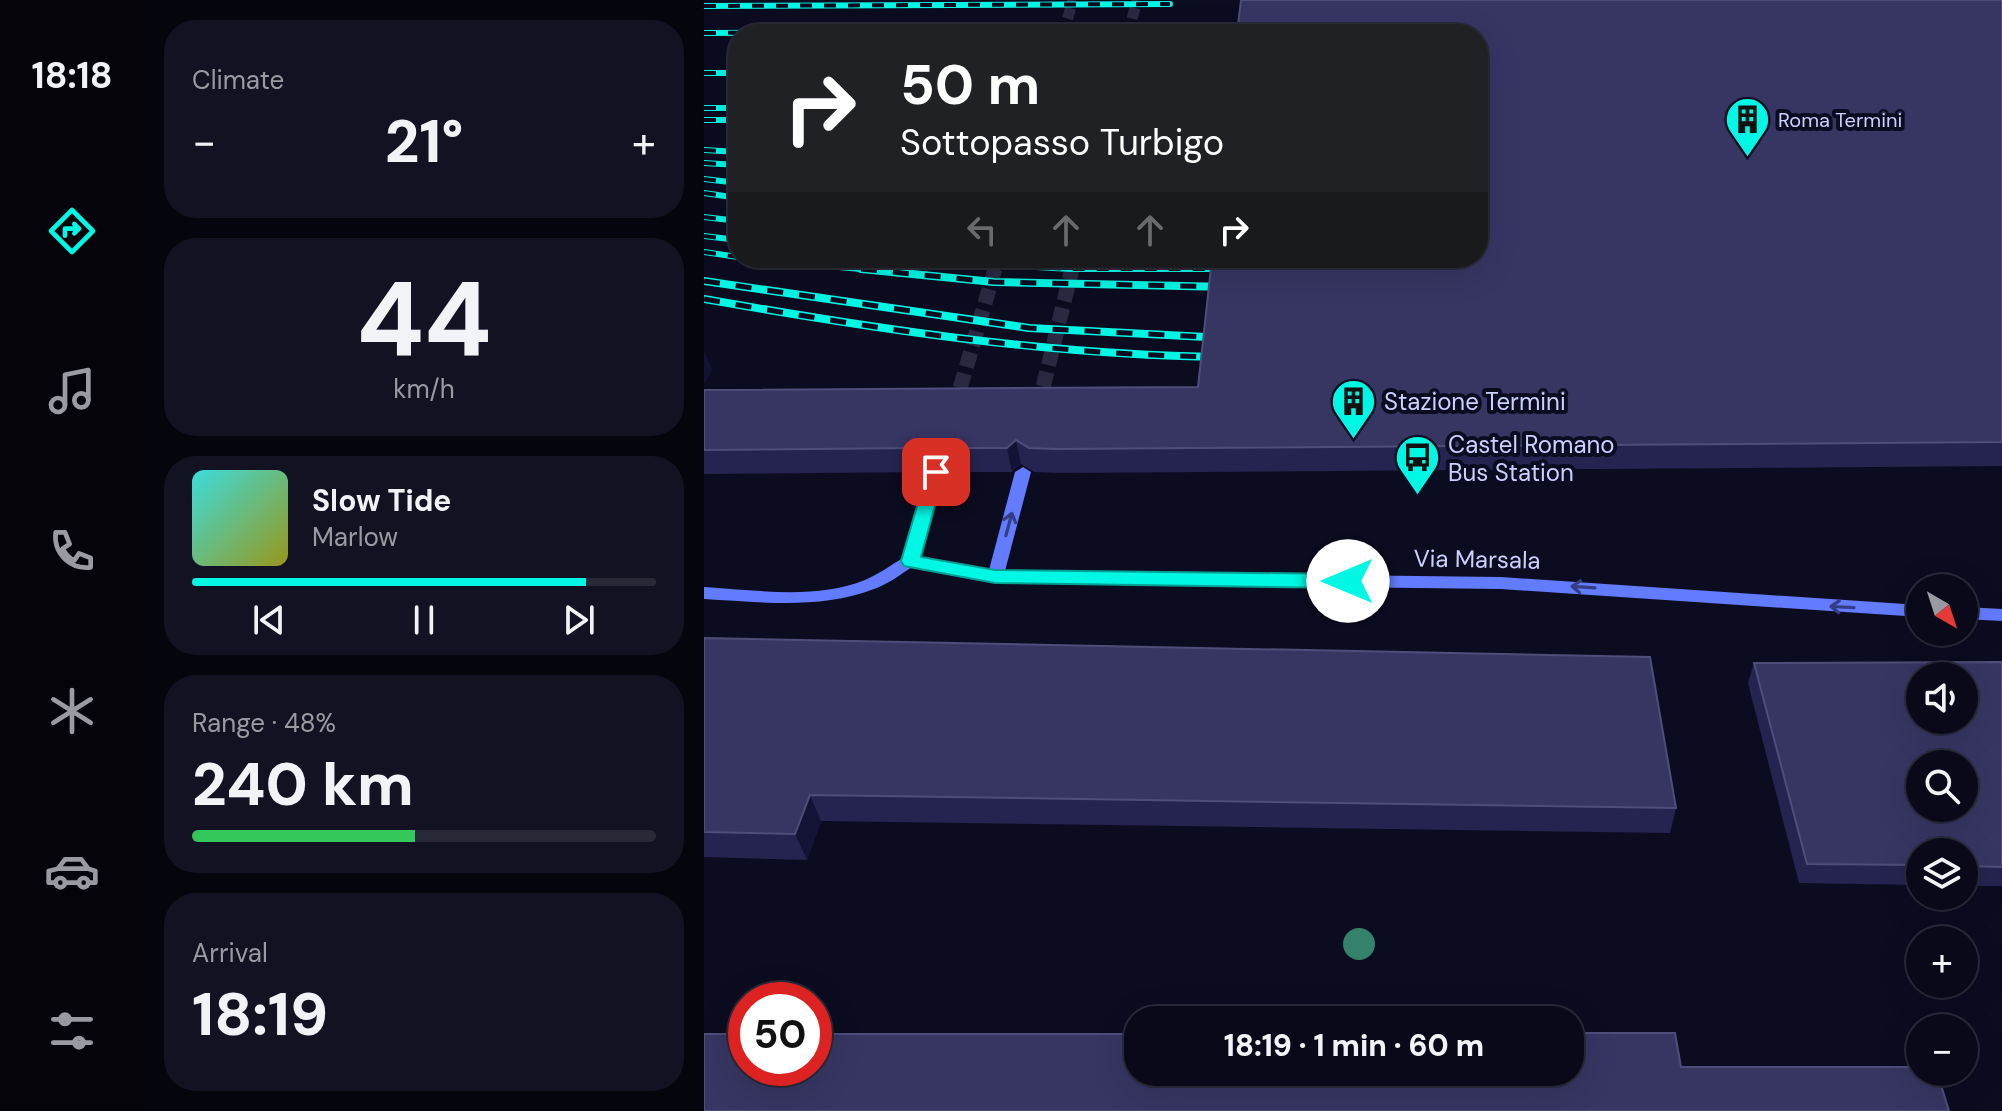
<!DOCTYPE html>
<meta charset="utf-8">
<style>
body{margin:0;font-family:"DM Sans",sans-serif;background:#121222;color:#f1f3f6;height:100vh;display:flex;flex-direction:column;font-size:30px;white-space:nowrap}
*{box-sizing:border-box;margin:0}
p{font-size:26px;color:#999aa2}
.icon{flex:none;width:44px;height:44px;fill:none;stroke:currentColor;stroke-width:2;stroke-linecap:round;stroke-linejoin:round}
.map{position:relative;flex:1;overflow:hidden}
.sheet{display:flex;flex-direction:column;gap:20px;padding:20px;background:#05050e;width:560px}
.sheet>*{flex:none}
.banner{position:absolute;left:24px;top:24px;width:760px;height:244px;border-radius:32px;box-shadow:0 8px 32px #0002,0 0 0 2px #292a38;background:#202124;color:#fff;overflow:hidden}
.needle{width:52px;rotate:141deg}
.tools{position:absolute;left:1202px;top:574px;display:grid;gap:16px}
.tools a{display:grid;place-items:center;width:72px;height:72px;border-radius:50%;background:#090919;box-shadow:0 8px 32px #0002,0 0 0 2px #292a38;font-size:40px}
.speed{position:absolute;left:24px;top:982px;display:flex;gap:16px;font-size:40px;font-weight:700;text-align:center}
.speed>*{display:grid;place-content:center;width:104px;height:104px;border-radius:50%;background:#090919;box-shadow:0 8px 32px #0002,0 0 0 2px #292a38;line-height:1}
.speed .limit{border:12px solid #d22;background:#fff;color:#111}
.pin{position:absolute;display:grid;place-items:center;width:68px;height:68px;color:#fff;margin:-34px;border-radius:16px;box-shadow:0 4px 12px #0006}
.me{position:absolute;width:88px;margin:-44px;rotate:270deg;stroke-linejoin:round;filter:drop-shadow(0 0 6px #0008)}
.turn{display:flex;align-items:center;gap:28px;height:168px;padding:0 40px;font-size:36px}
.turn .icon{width:104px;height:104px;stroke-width:2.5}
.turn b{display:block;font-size:56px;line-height:68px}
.lanes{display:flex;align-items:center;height:76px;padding:0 40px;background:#0003;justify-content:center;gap:40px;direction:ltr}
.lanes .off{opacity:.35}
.big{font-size:60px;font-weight:800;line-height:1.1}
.sheet .card{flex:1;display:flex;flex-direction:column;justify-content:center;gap:12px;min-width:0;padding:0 28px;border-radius:32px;background:#121222}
.sheet .dial{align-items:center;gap:0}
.dial b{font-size:104px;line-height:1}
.song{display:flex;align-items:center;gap:24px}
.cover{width:96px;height:96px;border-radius:12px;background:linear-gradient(135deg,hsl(180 70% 55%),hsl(60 70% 35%))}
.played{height:8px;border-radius:4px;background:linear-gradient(90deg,#00f7e4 85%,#292a38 85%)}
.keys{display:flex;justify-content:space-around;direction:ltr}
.heat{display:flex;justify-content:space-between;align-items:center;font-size:44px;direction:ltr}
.charge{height:12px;border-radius:6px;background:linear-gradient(90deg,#34c759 48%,#292a38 0)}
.trip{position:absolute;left:420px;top:1006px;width:460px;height:80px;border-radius:32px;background:#090919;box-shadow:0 8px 32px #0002,0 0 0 2px #292a38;font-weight:800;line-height:80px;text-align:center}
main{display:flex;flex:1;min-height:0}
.tab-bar{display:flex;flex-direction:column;width:144px;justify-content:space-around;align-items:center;background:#04040a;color:#999aa2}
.tab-bar .icon{width:56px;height:56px}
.tab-bar .active{color:#00f7e4}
.tab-bar b{font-size:36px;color:#f1f3f6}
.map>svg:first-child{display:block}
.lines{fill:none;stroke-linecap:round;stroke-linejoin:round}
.secondary-tunnel-far1{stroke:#292942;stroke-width:11;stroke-dasharray:11 5;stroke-linecap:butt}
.secondary-tunnel{stroke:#292942;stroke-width:15;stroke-dasharray:15 7;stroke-linecap:butt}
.secondary{fill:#637bff;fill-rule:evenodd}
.rail-far1-casing{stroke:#00f7e4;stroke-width:6}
.rail-casing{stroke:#00f7e4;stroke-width:8}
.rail-far1{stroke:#0c0c21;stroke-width:4;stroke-dasharray:12;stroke-linecap:butt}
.rail{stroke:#0c0c21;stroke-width:5;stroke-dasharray:16;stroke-linecap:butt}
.tree{fill:#34826a}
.wall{fill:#252450}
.shaded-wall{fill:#131335}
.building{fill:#373663;stroke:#4e4e7b;stroke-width:2;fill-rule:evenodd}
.oneway{stroke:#333e85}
.route{fill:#00f7e4;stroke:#00a194;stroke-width:2}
.labels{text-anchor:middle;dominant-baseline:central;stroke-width:8;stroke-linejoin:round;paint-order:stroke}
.far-poi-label{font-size:20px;fill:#ccd0ff;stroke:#0c0c21;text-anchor:start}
.poi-label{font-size:24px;fill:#ccd0ff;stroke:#0c0c21;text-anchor:start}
.street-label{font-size:24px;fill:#ccd0ff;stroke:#0c0c21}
</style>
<main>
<nav class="tab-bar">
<b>18:18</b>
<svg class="icon active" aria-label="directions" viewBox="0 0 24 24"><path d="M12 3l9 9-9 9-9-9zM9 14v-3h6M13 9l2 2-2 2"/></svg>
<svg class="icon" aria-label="music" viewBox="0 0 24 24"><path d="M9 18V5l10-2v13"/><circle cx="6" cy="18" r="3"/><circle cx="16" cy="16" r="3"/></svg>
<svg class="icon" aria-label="phone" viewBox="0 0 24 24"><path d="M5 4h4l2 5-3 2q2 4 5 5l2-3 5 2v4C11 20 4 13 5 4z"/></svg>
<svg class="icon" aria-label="climate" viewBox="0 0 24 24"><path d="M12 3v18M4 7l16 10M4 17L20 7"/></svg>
<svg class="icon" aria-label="car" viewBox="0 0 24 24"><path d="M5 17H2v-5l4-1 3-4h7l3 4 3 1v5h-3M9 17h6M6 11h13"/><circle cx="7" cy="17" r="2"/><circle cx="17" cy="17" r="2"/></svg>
<svg class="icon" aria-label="filters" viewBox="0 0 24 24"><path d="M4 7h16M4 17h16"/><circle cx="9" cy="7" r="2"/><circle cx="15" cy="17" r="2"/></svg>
</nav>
<section class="sheet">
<div class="card"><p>Climate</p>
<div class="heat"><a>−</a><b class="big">21°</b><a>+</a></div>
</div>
<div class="card dial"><b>44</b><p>km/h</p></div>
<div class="card">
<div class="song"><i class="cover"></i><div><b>Slow Tide</b><p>Marlow</p></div></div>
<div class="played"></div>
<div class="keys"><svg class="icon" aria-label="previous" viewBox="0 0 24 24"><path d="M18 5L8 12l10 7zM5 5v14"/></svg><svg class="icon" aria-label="pause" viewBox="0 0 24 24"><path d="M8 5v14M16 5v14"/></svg><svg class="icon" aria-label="next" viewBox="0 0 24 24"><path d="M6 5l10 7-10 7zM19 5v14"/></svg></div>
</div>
<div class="card"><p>Range · 48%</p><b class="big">240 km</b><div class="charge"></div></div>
<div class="card"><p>Arrival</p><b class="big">18:19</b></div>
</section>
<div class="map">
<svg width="1298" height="1111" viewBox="0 0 1298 1111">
<rect width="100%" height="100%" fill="#0c0c21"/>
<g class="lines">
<!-- secondary-tunnel-far1 -->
<g class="secondary-tunnel-far1">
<path d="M359,34L369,0"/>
<path d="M424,34L433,0"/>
<path d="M290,271L294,258"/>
<path d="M368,271L371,258"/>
</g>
<!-- secondary-tunnel -->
<g class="secondary-tunnel">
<path d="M334,408L368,269"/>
<path d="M250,409L291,269"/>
</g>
<!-- secondary -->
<g class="secondary">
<path d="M232,467L240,472L215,557L285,570L311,472L319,467L327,472L301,571L797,577L1216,605V617L797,589L291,583L208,567C196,575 184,584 170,589C116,610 56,602 0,599V587C51,590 112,600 161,580C175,574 187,565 199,558L224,472Z"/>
<path d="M1260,607L1298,609V621L1260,619Z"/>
</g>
<defs>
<g id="rail-far1">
<path d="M0,6L466,4"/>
<path d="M0,33L556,30"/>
<path d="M0,73H34"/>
<path d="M0,108H34"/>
<path d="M0,120H34"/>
<path d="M0,150L34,152"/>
<path d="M0,163L34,165"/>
<path d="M0,179L34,183"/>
<path d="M0,193L34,198"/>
<path d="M0,217L34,221"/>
<path d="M0,236L34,240"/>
<path d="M0,252L34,257"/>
<path d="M38,258L178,271"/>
<path d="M177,258L366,269H530"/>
</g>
<g id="rail">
<path d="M157,269L290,282L526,287"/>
<path d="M0,281L325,328L522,338"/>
<path d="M0,299C172,329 343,355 518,357"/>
</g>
</defs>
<!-- rail-far1 casing -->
<use href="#rail-far1" class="rail-far1-casing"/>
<!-- rail casing -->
<use href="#rail" class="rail-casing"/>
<!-- rail-far1 -->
<use href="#rail-far1" class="rail-far1"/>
<!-- rail -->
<use href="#rail" class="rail"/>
</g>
<!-- trees -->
<circle class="tree" cx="655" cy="944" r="16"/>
<!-- wall -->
<g class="wall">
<path d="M1298,0V466L357,473L330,472L317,464L308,472H243L230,464L221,472L0,474V390L494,387Z"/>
<path d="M0,638L972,808L966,833L117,821L103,860L0,857Z"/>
<path d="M1298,662V886H1260V852H1216V885L1095,883L1044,683L1050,663Z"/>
</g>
<!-- shaded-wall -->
<g class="shaded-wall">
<path d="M0,350L8,370L0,384Z"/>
<path d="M224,440L230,464L221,472L214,448Z"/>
<path d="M312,440L317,464L308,472L303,448Z"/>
<path d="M106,795L117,821L103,860L91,834Z"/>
</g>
<!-- building -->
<g class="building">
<path d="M537,0H1298V442L353,449L325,448L312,440L303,448H237L224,440L214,448L0,450V390L494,387L508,258H774V34H533Z"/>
<path d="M0,638L946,657L972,808L106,795L91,834L0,832Z"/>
<path d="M1298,662V867L1260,866V852H1216V865L1103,864L1050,663ZM1216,676H1260V720H1216ZM1216,764H1260V808H1216Z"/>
<path d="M866,1033H971L977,1067H1216V1072H1233L1245,1111H0V1034H42V1068H110V1034H434V1072H866Z"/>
</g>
<!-- one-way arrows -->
<defs><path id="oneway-shaft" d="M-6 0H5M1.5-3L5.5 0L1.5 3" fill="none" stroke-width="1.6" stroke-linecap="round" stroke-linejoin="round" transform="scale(2)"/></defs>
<g class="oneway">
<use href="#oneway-shaft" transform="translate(305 524) rotate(-75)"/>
<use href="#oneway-shaft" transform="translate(879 587) rotate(-176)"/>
<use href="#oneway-shaft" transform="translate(1138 607) rotate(-177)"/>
</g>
<!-- route -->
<path class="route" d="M232,467L240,472L217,557L291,570L644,574L653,581L644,588L291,583L200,566L197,561L223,472Z"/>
<!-- icons -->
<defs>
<symbol id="building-pin" viewBox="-11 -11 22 30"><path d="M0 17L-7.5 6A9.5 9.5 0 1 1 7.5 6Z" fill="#00f7e4" stroke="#0c0c21"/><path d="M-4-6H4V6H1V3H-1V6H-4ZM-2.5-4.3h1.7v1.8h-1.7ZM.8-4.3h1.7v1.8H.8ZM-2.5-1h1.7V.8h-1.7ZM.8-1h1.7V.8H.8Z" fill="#111"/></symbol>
<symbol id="bus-pin" viewBox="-11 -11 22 30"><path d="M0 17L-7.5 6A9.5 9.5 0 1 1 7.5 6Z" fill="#00f7e4" stroke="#0c0c21"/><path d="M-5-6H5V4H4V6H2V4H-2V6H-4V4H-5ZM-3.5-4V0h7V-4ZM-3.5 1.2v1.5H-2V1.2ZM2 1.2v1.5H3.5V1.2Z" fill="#111"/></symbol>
</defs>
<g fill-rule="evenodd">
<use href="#building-pin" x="1018" y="94" width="51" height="69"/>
<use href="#building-pin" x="624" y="376" width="51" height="69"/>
<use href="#bus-pin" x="688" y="432" width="51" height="69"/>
</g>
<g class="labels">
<!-- far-poi labels -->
<g class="far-poi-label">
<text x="1074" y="120">Roma Termini</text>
</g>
<!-- poi labels -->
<g class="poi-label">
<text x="680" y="401">Stazione Termini</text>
<text x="744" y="444">Castel Romano<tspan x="744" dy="28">Bus Station</tspan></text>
</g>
<!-- street labels -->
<g class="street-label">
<text transform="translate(773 559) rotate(1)">Via Marsala</text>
</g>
</g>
</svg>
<div class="tools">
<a><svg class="needle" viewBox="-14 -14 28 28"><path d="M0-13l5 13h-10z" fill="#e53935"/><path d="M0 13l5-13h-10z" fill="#999aa2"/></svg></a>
<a><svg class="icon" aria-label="sound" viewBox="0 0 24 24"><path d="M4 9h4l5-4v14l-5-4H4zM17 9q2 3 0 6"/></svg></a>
<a><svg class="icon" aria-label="search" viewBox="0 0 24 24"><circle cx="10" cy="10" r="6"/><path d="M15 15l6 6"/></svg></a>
<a><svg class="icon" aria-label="layers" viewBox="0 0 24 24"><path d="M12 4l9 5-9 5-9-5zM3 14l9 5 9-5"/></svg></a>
<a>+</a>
<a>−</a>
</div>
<div class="speed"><div class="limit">50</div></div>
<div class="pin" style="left:232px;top:472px;background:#d93025"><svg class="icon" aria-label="arrive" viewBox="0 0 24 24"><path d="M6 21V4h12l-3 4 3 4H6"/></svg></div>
<svg class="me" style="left:644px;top:581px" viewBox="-20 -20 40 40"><circle r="19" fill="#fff"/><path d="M0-13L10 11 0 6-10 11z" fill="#00f7e4"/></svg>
<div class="trip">18:19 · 1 min · 60 m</div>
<div class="banner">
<div class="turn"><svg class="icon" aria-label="right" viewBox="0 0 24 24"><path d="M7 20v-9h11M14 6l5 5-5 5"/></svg><div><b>50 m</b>Sottopasso Turbigo</div></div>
<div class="lanes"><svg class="icon off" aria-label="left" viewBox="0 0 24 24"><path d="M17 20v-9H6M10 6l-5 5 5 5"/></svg><svg class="icon off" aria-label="ahead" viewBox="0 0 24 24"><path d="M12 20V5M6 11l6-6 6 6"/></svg><svg class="icon off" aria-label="ahead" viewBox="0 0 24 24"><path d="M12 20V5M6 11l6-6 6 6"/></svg><svg class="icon" aria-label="right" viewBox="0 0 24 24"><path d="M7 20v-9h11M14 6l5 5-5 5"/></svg></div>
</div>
</div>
</main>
